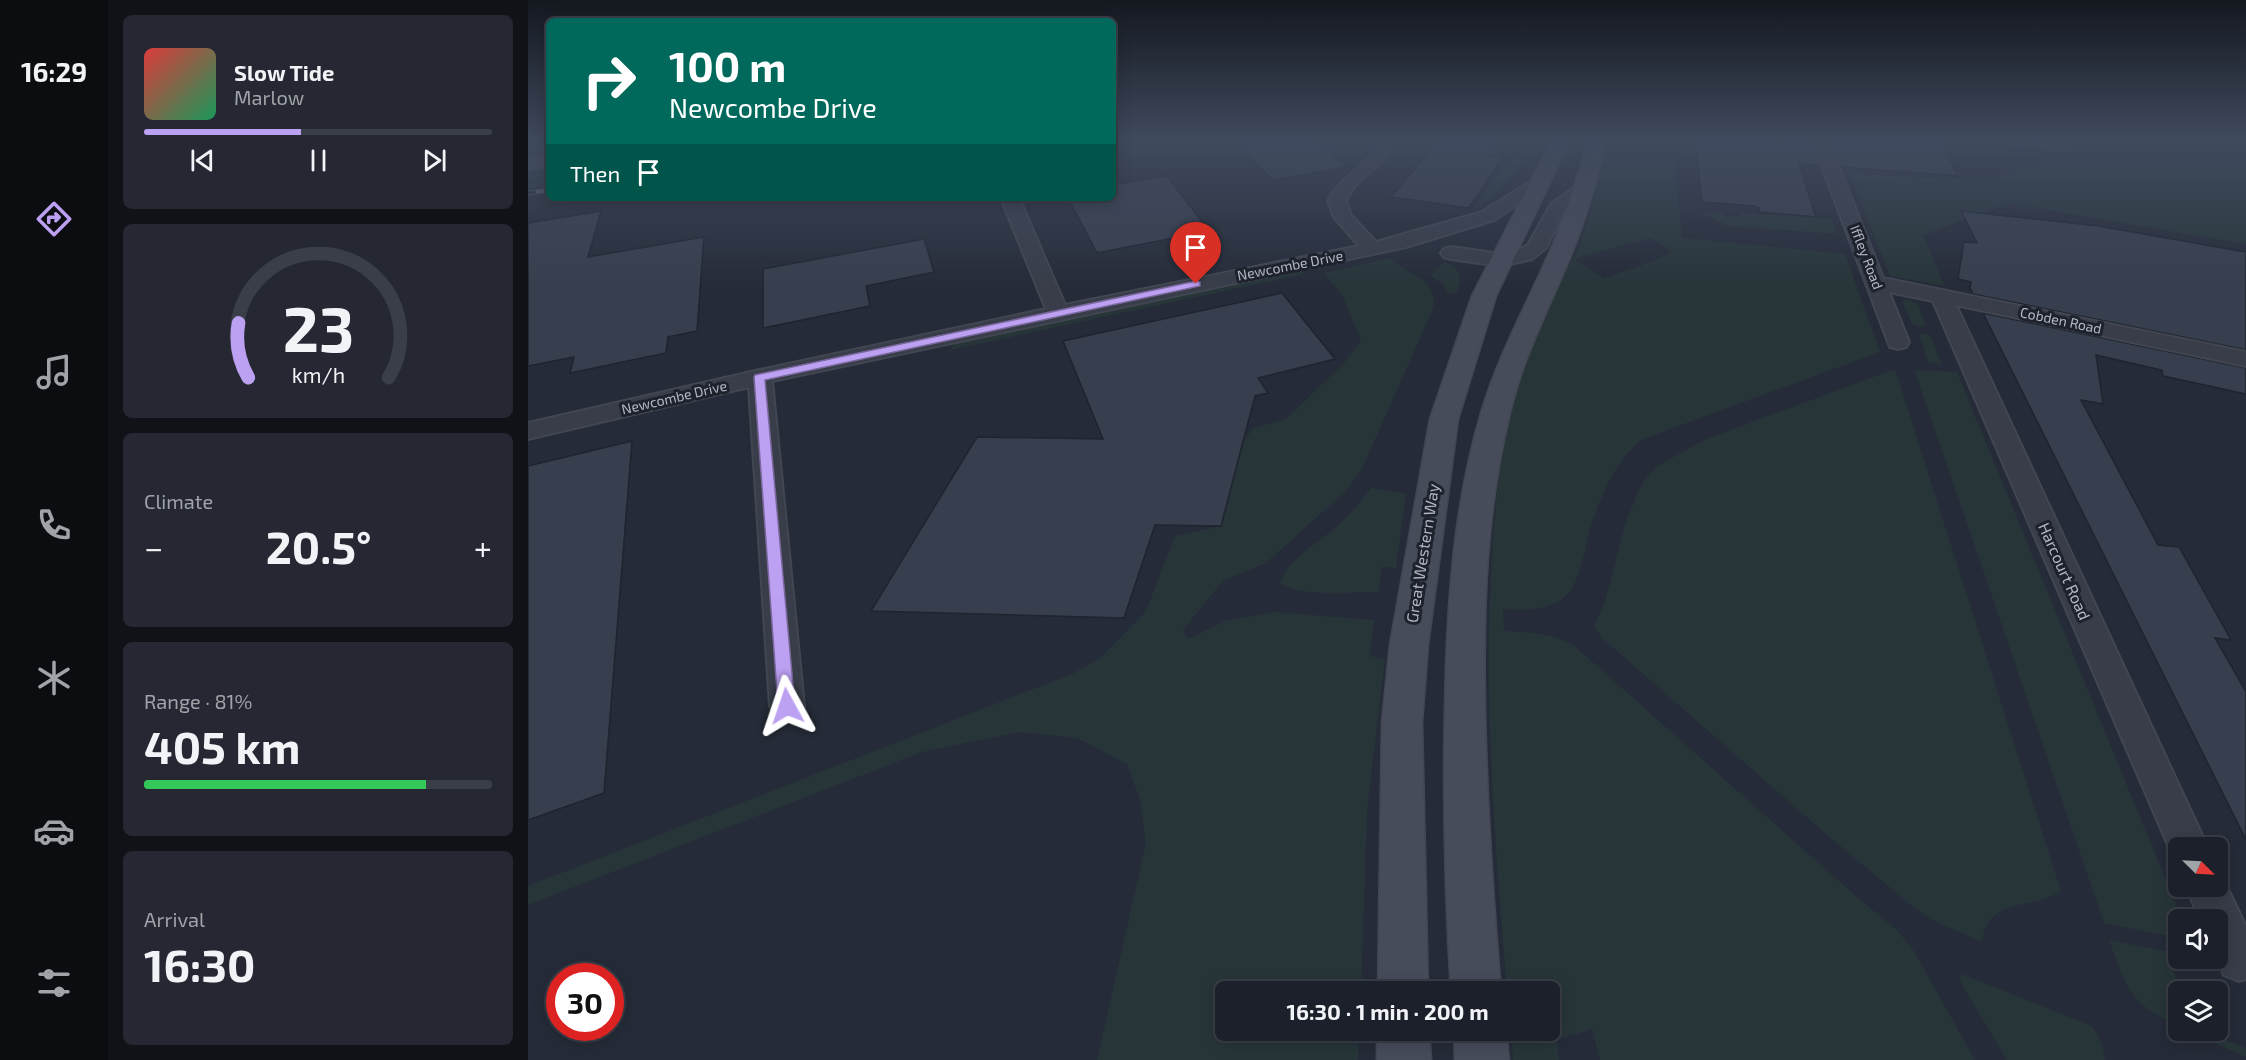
<!DOCTYPE html>
<meta charset="utf-8">
<style>
body{margin:0;font-family:"Exo 2",sans-serif;background:#252832;color:#f1f3f6;height:100vh;display:flex;flex-direction:column;font-size:22px;white-space:nowrap}
*{box-sizing:border-box;margin:0}
p{font-size:20px;color:#a0a3a8}
.icon{flex:none;width:33px;height:33px;fill:none;stroke:currentColor;stroke-width:2;stroke-linecap:round;stroke-linejoin:round}
.map{position:relative;flex:1;overflow:hidden}
.drawer{display:flex;flex-direction:column;gap:15px;padding:15px;background:#0f1217;width:420px}
.drawer>*{flex:none}
.hud{position:absolute;left:18px;top:18px;width:570px;height:183px;border-radius:9px;box-shadow:0 3px 15px #0003,0 0 0 2px #3a3e47;background:#00695c;color:#fff;overflow:hidden}
.needle{width:39px;rotate:114deg}
.controls{position:absolute;left:1640px;top:837px;display:grid;gap:12px}
.controls a{display:grid;place-items:center;width:60px;height:60px;border-radius:9px;background:#1c202a;box-shadow:0 3px 15px #0003,0 0 0 2px #3a3e47;font-size:30px}
.speed{position:absolute;left:18px;top:963px;display:flex;gap:12px;font-size:30px;font-weight:700;text-align:center}
.speed>*{display:grid;place-content:center;width:78px;height:78px;border-radius:50%;background:#1c202a;box-shadow:0 3px 15px #0003,0 0 0 2px #3a3e47;line-height:1}
.speed .limit{border:9px solid #d22;background:#fff;color:#111}
.pin{position:absolute;display:grid;place-items:center;width:51px;height:51px;color:#fff;margin:-62px -26px;border-radius:50% 50% 50% 0;rotate:-45deg;box-shadow:0 0 6px #0007}
.pin .icon{rotate:45deg}
.me{position:absolute;width:66px;margin:-33px;rotate:355deg;stroke-linejoin:round;filter:drop-shadow(0 0 4px #0008)}
.turn{display:flex;align-items:center;gap:21px;height:126px;padding:0 24px;font-size:27px}
.turn .icon{width:78px;height:78px;stroke-width:2.5}
.turn b{display:block;font-size:42px;line-height:51px}
.then{display:flex;align-items:center;height:57px;padding:0 24px;background:#0003;gap:12px;font-size:22px}
.big{font-size:45px;font-weight:700;line-height:1.1}
.drawer .card{flex:1;display:flex;flex-direction:column;justify-content:center;gap:9px;min-width:0;padding:0 21px;border-radius:9px;background:#252832}
.drawer .dial{align-items:center;gap:0}
.dial svg{height:156px;overflow:visible;fill:none;stroke:#3a3e47;stroke-width:7;stroke-linecap:round;text-anchor:middle}
.dial text{fill:#f1f3f6;stroke:none}
.song{display:flex;align-items:center;gap:18px}
.cover{width:72px;height:72px;border-radius:9px;background:linear-gradient(135deg,hsl(0 70% 55%),hsl(150 70% 35%))}
.played{height:6px;border-radius:3px;background:linear-gradient(90deg,#bca0f2 45%,#3a3e47 45%)}
.keys{display:flex;justify-content:space-around;direction:ltr}
.heat{display:flex;justify-content:space-between;align-items:center;font-size:33px;direction:ltr}
.charge{height:9px;border-radius:4px;background:linear-gradient(90deg,#34c759 81%,#3a3e47 0)}
.trip{position:absolute;left:687px;top:981px;width:345px;height:60px;border-radius:9px;background:#1c202a;box-shadow:0 3px 15px #0003,0 0 0 2px #3a3e47;font-weight:700;line-height:60px;text-align:center}
main{display:flex;flex:1;min-height:0}
.dock{display:flex;flex-direction:column;width:108px;justify-content:space-around;align-items:center;background:#0b0d11;color:#a0a3a8}
.dock .icon{width:42px;height:42px}
.dock .active{color:#bca0f2}
.dock b{font-size:27px;color:#f1f3f6}
.map>svg:first-child{display:block}
.green{fill:#273539;fill-rule:evenodd}
.building{fill:#373f4e;stroke:#1f242f;stroke-width:1.5}
.lines{fill:none;stroke-linecap:round;stroke-linejoin:round}
.street-casing{stroke:#414651;stroke-width:4}
.secondary-casing{stroke:#414651;stroke-width:3}
.street{fill:#383d49;fill-rule:evenodd}
.secondary{fill:#474c5b;fill-rule:evenodd}
.rail-casing{stroke:#5b616f;stroke-width:4.5}
.rail{stroke:#1d222d;stroke-width:3;stroke-dasharray:8;stroke-linecap:butt}
.route{fill:#bca0f2;stroke:#7a689d;stroke-width:1.5}
.labels{text-anchor:middle;dominant-baseline:central;stroke-width:6;stroke-linejoin:round;paint-order:stroke}
.far-street-label{font-size:14px;fill:#b3b8c4;stroke:#1d222d}
.street-label{font-size:16px;fill:#b3b8c4;stroke:#1d222d}
</style>
<main>
<nav class="dock">
<b>16:29</b>
<svg class="icon active" aria-label="directions" viewBox="0 0 24 24"><path d="M12 3l9 9-9 9-9-9zM9 14v-3h6M13 9l2 2-2 2"/></svg>
<svg class="icon" aria-label="music" viewBox="0 0 24 24"><path d="M9 18V5l10-2v13"/><circle cx="6" cy="18" r="3"/><circle cx="16" cy="16" r="3"/></svg>
<svg class="icon" aria-label="phone" viewBox="0 0 24 24"><path d="M5 4h4l2 5-3 2q2 4 5 5l2-3 5 2v4C11 20 4 13 5 4z"/></svg>
<svg class="icon" aria-label="climate" viewBox="0 0 24 24"><path d="M12 3v18M4 7l16 10M4 17L20 7"/></svg>
<svg class="icon" aria-label="car" viewBox="0 0 24 24"><path d="M5 17H2v-5l4-1 3-4h7l3 4 3 1v5h-3M9 17h6M6 11h13"/><circle cx="7" cy="17" r="2"/><circle cx="17" cy="17" r="2"/></svg>
<svg class="icon" aria-label="filters" viewBox="0 0 24 24"><path d="M4 7h16M4 17h16"/><circle cx="9" cy="7" r="2"/><circle cx="15" cy="17" r="2"/></svg>
</nav>
<section class="drawer">
<div class="card">
<div class="song"><i class="cover"></i><div><b>Slow Tide</b><p>Marlow</p></div></div>
<div class="played"></div>
<div class="keys"><svg class="icon" aria-label="previous" viewBox="0 0 24 24"><path d="M18 5L8 12l10 7zM5 5v14"/></svg><svg class="icon" aria-label="pause" viewBox="0 0 24 24"><path d="M8 5v14M16 5v14"/></svg><svg class="icon" aria-label="next" viewBox="0 0 24 24"><path d="M6 5l10 7-10 7zM19 5v14"/></svg></div>
</div>
<div class="card dial"><svg viewBox="0 0 100 80">
<path d="M14 69A42 42 0 1 1 86 69"/>
<path d="M14 69A42 42 0 0 1 9 41" stroke="#bca0f2"/>
<text x="50" y="56" font-size="32" font-weight="700">23</text>
<text x="50" y="72" font-size="11">km/h</text>
</svg></div>
<div class="card"><p>Climate</p>
<div class="heat"><a>−</a><b class="big">20.5°</b><a>+</a></div>
</div>
<div class="card"><p>Range · 81%</p><b class="big">405 km</b><div class="charge"></div></div>
<div class="card"><p>Arrival</p><b class="big">16:30</b></div>
</section>
<div class="map">
<svg width="1718" height="1060" viewBox="0 0 1718 1060">
<rect width="100%" height="100%" fill="#252b38"/>
<!-- green -->
<g class="green">
<path d="M981,140H1006C990,169 975,194 944,209L984,154L973,152Z"/>
<path d="M1081,140H1144L1154,238L1317,254L1352,352L1115,439C1087,460 1073,497 1062,529C1056,550 1053,587 1033,600C1017,611 994,610 975,609L976,631C1001,633 1026,632 1048,647L1329,897L1369,930L1386,951L1447,1060H1072L1064,1029L1029,1040L1031,1060H985L983,1031L1022,1030V992L979,991C967,846 955,701 964,556C968,502 971,446 985,394C996,354 1013,312 1034,276C1039,267 1046,259 1050,249C1063,214 1072,176 1081,140ZM1123,238L1143,251L1126,261L1076,278L1046,259Z"/>
<path d="M1578,140H1687L1718,145V244L1480,203L1395,235L1417,286L1362,276L1321,173L1415,179H1465L1557,145Z"/>
<path d="M21,167V186L0,189V170Z"/>
<path d="M1171,212L1197,213V216L1213,217V213L1303,218L1309,234L1200,226Z"/>
<path d="M863,258C880,278 912,278 905,309L834,469L818,491L738,563L695,581L655,630L660,639L697,621L745,612L846,620L842,656L857,659L839,811L833,991L698,992V1030L831,1031L830,1060H569L618,843L612,800L599,764L549,738L492,732L394,752L0,905V886L544,674L572,658L618,611L647,536L693,526L715,442L725,428L758,419L816,363L833,340L814,295L796,273Z"/>
<path d="M917,262C932,269 937,281 927,294L919,293L915,284L903,276L907,270Z"/>
<path d="M772,268L776,274L422,350L426,345L434,341Z"/>
<path d="M1381,300L1390,304L1398,326L1391,327L1384,324L1374,301Z"/>
<path d="M1391,333L1402,335L1414,365L1400,362Z"/>
<path d="M1367,369L1533,891C1510,909 1458,896 1454,942L1404,920L1383,905L1292,829L1074,638L1066,626L1076,605L1098,522L1108,496L1117,479L1129,466L1178,439Z"/>
<path d="M1390,370L1429,372L1654,919L1650,920V938L1576,923L1387,372Z"/>
<path d="M843,488L878,494L868,568L854,567L850,592C822,592 775,598 752,583C760,559 790,543 808,527C821,516 832,502 843,488Z"/>
<path d="M1581,940L1638,951L1653,991L1650,992V1026C1600,1002 1600,990 1581,940Z"/>
<path d="M1434,974L1564,1026L1574,1043L1577,1060H1479L1435,987L1432,977Z"/>
<path d="M1659,1031H1671L1718,1048V1057Z"/>
</g>
<!-- building -->
<g class="building">
<path d="M705,140H787L819,167L745,180Z"/>
<path d="M911,140H972L961,156L975,157L941,208L863,197Z"/>
<path d="M1167,140H1282L1291,165L1271,164L1288,217L1232,212L1231,208L1226,206L1174,202Z"/>
<path d="M1302,140H1412L1430,176L1313,167Z"/>
<path d="M639,176L681,231L569,253L540,198H585V185Z"/>
<path d="M73,211L60,257L176,237L169,331L140,337L138,353L42,373L46,357L0,366V223Z"/>
<path d="M1433,211L1570,226L1718,252V350L1445,294L1442,288L1443,282L1430,279L1436,242L1449,243Z"/>
<path d="M396,239L406,272L338,286L342,306L235,328V269Z"/>
<path d="M754,293L807,359L730,378L740,393L727,396L693,526L627,525L596,618L343,611L449,437L575,439L535,341Z"/>
<path d="M1455,313L1718,368V394L1635,376L1634,370L1568,355L1575,404L1553,400L1630,545L1651,547L1703,640L1687,638L1718,692V840Z"/>
<path d="M104,441L76,793L0,820V466Z"/>
</g>
<g class="lines">
<defs>
<g id="street">
<path d="M853,140H869C858,167 828,175 818,201L823,215L848,242L954,212L1007,179H1019L1021,183L966,220L878,247L244,381L276,706L271,716L259,720L247,716L242,706L221,387L0,439V423L232,370L518,309L473,198H491L537,305L831,246L806,217L800,201C812,175 842,166 853,140Z"/>
<path d="M1284,140H1300L1355,278L1718,352V366L1428,305L1680,848H1650V862L1647,861L1405,301L1361,292L1381,342L1378,347L1370,349L1362,347Z"/>
<path d="M1477,140H1541L1547,144L1539,149L1485,145Z"/>
<path d="M1056,184L1062,185L1065,189L1036,211L1018,248L1004,259L973,266L923,259L916,257L913,253L916,249L923,247L973,254L991,250L1000,245L1023,204L1050,185Z"/>
<path d="M1689,871L1692,872L1718,927V979L1711,981L1696,975L1689,958V920H1672L1658,886H1689Z"/>
</g>
<g id="secondary">
<path d="M1024,140H1042L968,296L930,419L900,645L894,722L900,992H850L854,722L862,645L902,419L944,296Z"/>
<path d="M1061,140H1079C1069,178 1059,216 1044,253C1022,306 995,357 982,413C958,511 955,610 957,711C959,804 965,898 973,992H923C917,896 915,801 917,706C919,606 925,506 954,410C971,354 999,304 1022,251C1038,215 1049,177 1061,140Z"/>
<path d="M21,155V167L0,170V158Z"/>
<path d="M849,1030H901L903,1060H849Z"/>
<path d="M926,1030H978L981,1060H927Z"/>
</g>
</defs>
<!-- street casing -->
<use href="#street" class="street-casing"/>
<!-- secondary casing -->
<use href="#secondary" class="secondary-casing"/>
<!-- street -->
<use href="#street" class="street"/>
<!-- secondary -->
<use href="#secondary" class="secondary"/>
<defs>
<path id="rail" d="M0,193L21,190"/>
</defs>
<!-- rail casing -->
<use href="#rail" class="rail-casing"/>
<!-- rail -->
<use href="#rail" class="rail"/>
</g>
<!-- sky -->
<linearGradient id="sky" x2="0" y2="1"><stop stop-color="#14181f"/><stop offset="0.49" stop-color="#404a5e"/><stop offset="1" stop-color="#404a5e" stop-opacity="0"/></linearGradient>
<rect width="1718" height="288" fill="url(#sky)"/>
<!-- route -->
<path class="route" d="M668,281L672,282V286L237,380L267,706L264,711L259,713L253,711L250,706L226,377L227,375Z"/>
<g class="labels">
<!-- far-street labels -->
<g class="far-street-label">
<text transform="translate(1339 257) rotate(69)">Iffley Road</text>
<text transform="translate(762 265) rotate(-11)">Newcombe Drive</text>
<text transform="translate(1533 320) rotate(12)">Cobden Road</text>
<text transform="translate(146 397) rotate(-13)">Newcombe Drive</text>
</g>
<!-- street labels -->
<g class="street-label">
<text transform="translate(894 553) rotate(-81)">Great Western Way</text>
<text transform="translate(1537 571) rotate(66)">Harcourt Road</text>
</g>
</g>
</svg>
<div class="controls">
<a><svg class="needle" viewBox="-14 -14 28 28"><path d="M0-13l5 13h-10z" fill="#e53935"/><path d="M0 13l5-13h-10z" fill="#a0a3a8"/></svg></a>
<a><svg class="icon" aria-label="sound" viewBox="0 0 24 24"><path d="M4 9h4l5-4v14l-5-4H4zM17 9q2 3 0 6"/></svg></a>
<a><svg class="icon" aria-label="layers" viewBox="0 0 24 24"><path d="M12 4l9 5-9 5-9-5zM3 14l9 5 9-5"/></svg></a>
</div>
<div class="speed"><div class="limit">30</div></div>
<div class="pin" style="left:668px;top:284px;background:#d93025"><svg class="icon" aria-label="arrive" viewBox="0 0 24 24"><path d="M6 21V4h12l-3 4 3 4H6"/></svg></div>
<svg class="me" style="left:259px;top:706px" viewBox="-20 -20 40 40"><path d="M0-17L14 15 0 8-14 15z" fill="#bca0f2" stroke="#fff" stroke-width="4"/></svg>
<div class="trip">16:30 · 1 min · 200 m</div>
<div class="hud">
<div class="turn"><svg class="icon" aria-label="right" viewBox="0 0 24 24"><path d="M7 20v-9h11M14 6l5 5-5 5"/></svg><div><b>100 m</b>Newcombe Drive</div></div>
<div class="then">Then<svg class="icon" aria-label="arrive" viewBox="0 0 24 24"><path d="M6 21V4h12l-3 4 3 4H6"/></svg></div>
</div>
</div>
</main>
